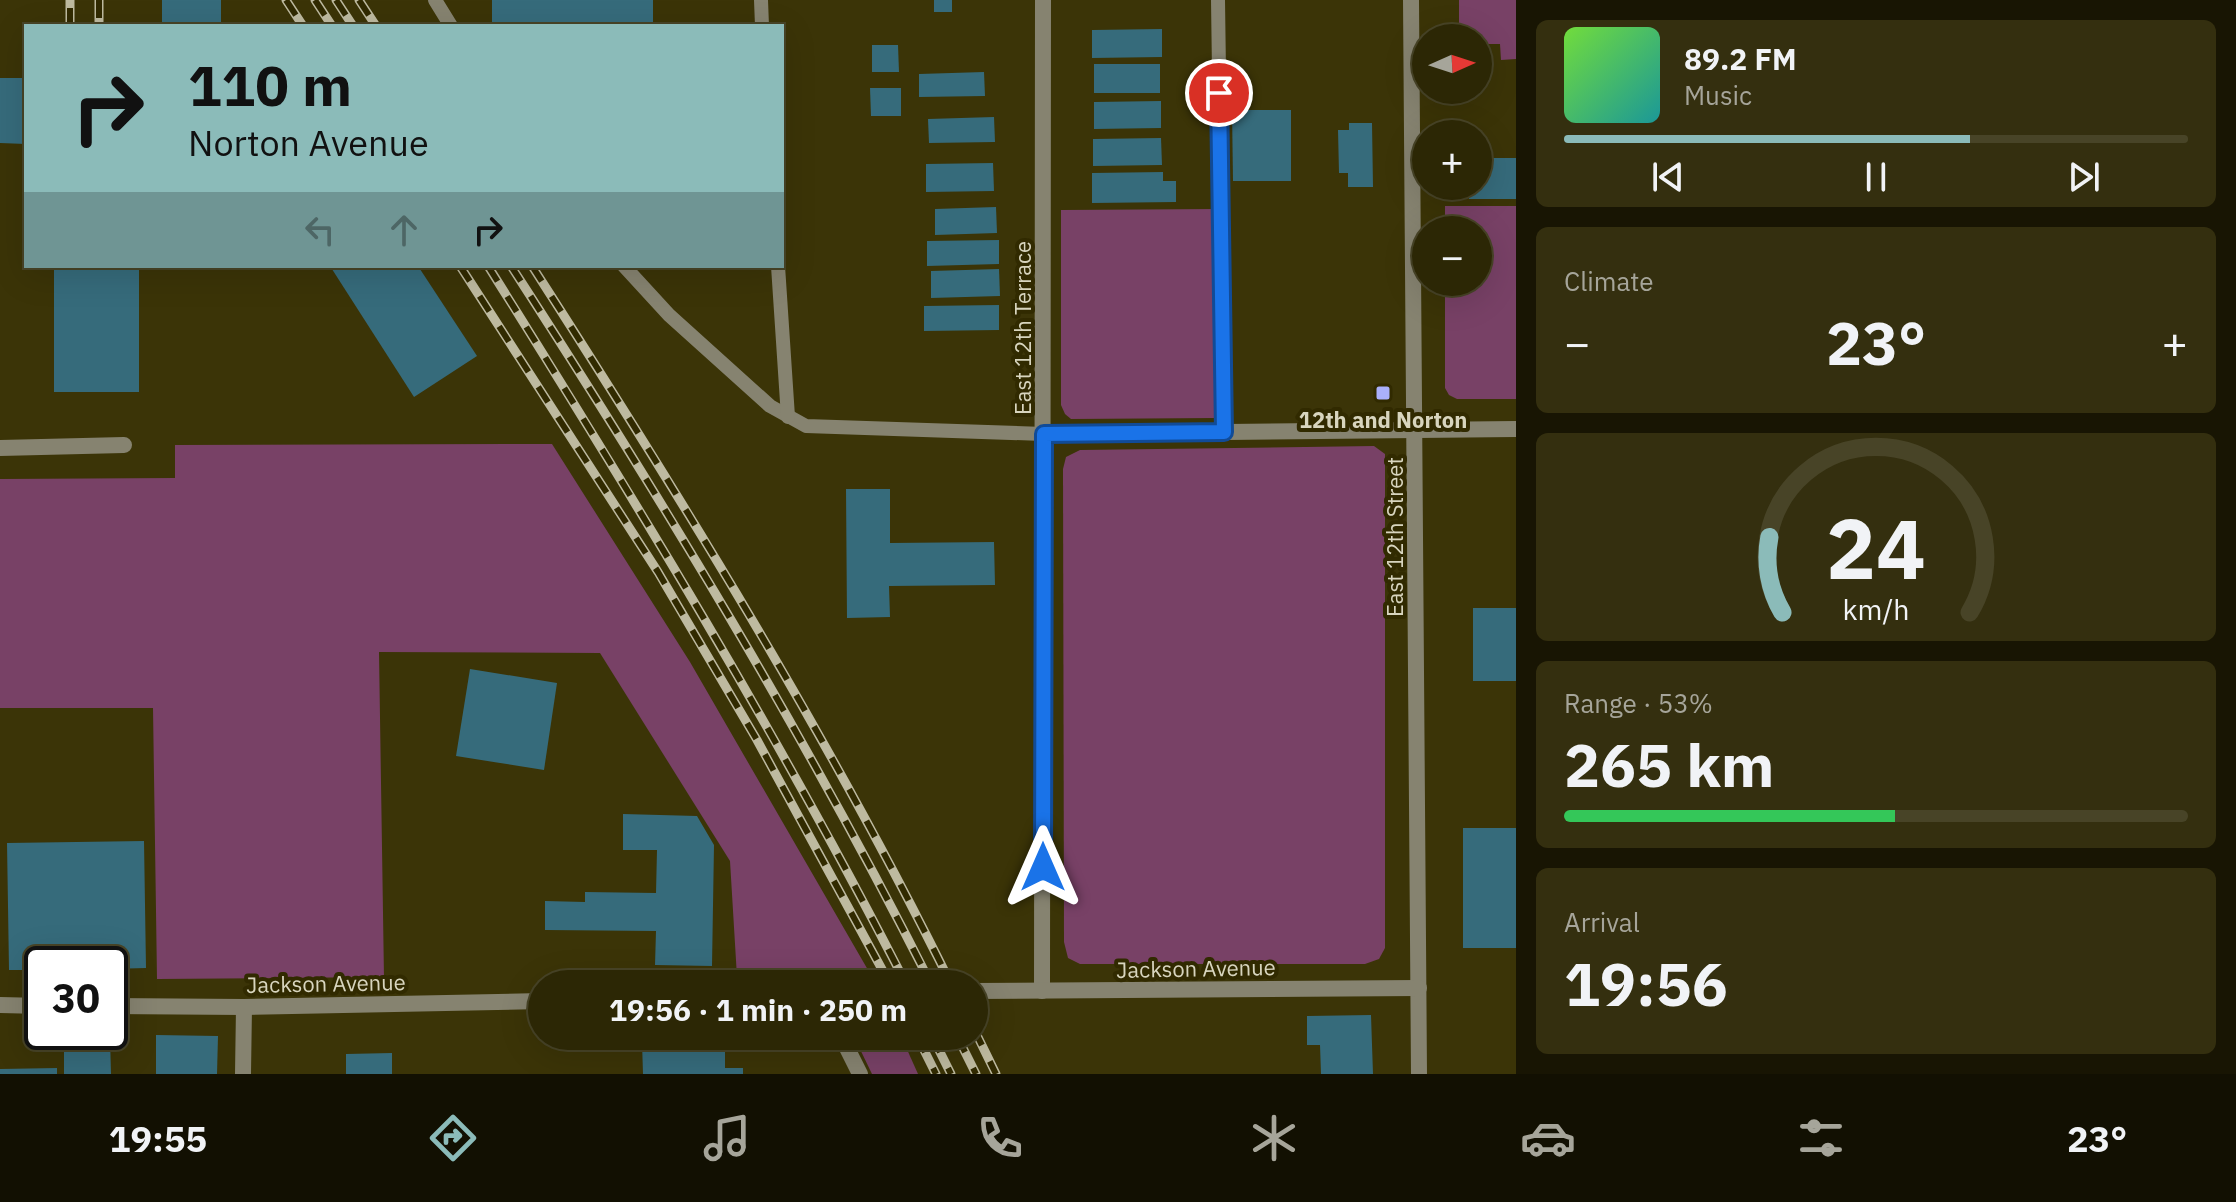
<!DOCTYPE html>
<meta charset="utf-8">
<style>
body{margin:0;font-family:"IBM Plex Sans",sans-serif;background:#342f0f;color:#f1f3f6;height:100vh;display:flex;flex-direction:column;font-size:30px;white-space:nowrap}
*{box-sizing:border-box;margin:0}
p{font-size:26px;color:#a6a59a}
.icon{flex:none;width:44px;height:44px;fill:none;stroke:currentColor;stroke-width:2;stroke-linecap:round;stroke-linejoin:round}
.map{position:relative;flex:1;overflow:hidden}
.panel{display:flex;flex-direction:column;gap:20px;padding:20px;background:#181503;width:720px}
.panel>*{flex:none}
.banner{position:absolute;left:24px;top:24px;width:760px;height:244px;border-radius:0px;box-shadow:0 8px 32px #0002,0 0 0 2px #484427;background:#8bbbb9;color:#111;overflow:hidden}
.needle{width:52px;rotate:87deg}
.buttons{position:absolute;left:1412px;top:24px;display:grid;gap:16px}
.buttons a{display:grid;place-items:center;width:80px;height:80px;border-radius:50%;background:#2c2705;box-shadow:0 8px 32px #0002,0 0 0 2px #484427;font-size:40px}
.speed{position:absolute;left:24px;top:946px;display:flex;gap:16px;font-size:40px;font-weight:700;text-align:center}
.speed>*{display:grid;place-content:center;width:104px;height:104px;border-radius:50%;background:#2c2705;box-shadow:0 8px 32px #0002,0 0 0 2px #484427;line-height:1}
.speed .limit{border:4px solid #111;border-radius:12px;background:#fff;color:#111}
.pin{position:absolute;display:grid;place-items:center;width:68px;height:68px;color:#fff;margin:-34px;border:4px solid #fff;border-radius:50%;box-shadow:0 2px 8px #0007}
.me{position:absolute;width:88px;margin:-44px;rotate:0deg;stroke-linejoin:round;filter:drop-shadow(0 0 6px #0008)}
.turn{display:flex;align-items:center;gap:28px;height:168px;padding:0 32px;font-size:36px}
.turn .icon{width:104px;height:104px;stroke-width:2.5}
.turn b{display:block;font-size:56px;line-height:68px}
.lanes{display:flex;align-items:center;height:76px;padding:0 32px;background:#0003;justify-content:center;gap:40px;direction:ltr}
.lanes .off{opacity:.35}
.big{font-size:60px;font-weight:700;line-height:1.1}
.panel .tile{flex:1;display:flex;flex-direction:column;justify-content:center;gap:12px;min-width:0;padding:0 28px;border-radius:12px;background:#342f0f}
.panel .dial{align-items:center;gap:0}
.dial svg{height:208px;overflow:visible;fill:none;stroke:#484427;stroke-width:7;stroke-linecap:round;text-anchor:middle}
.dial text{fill:#f1f3f6;stroke:none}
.song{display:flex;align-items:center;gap:24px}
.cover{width:96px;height:96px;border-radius:12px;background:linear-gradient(135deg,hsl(100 70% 55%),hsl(180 70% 35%))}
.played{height:8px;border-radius:4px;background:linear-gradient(90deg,#8bbbb9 65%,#484427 65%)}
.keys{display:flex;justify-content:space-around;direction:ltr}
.heat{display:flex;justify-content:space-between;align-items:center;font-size:44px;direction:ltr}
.charge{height:12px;border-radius:6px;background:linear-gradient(90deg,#34c759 53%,#484427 0)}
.trip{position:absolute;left:528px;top:970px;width:460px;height:80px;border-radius:40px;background:#2c2705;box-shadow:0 8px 32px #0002,0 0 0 2px #484427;font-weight:700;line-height:80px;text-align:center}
.tabs{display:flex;height:128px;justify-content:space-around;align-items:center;background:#121002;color:#a6a59a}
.tabs .icon{width:56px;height:56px}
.tabs .current{color:#8bbbb9}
.tabs b{font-size:36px;color:#f1f3f6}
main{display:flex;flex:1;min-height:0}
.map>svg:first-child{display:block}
.green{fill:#784166}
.building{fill:#366b7b}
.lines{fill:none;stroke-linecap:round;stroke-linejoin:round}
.service{stroke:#868370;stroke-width:14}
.minor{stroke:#868370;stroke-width:16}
.tertiary{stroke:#868370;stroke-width:16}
.rail-casing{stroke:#bebaa0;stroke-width:9}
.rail{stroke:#312a00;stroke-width:6;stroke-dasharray:18;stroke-linecap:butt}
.route-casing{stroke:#114b97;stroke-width:20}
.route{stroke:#1a73e8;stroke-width:14}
.poi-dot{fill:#aab0fb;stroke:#312a00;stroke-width:3}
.labels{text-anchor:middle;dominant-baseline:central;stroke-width:8;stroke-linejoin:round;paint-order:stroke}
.street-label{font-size:22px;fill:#d8d5be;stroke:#312a00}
.poi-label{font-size:22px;font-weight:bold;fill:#d8d5be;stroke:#312a00}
</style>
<main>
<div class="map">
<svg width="1516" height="1074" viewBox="0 0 1516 1074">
<rect width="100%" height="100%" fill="#3b3407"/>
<!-- green -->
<g class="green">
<path d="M1459,0H1516V59L1501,60L1500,44H1478V38H1459Z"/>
<path d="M1445,206H1516V399H1457L1449,395L1445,388V282H1478V230H1445Z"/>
<path d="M1216,209L1217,418L1071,419L1065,414L1061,405V210Z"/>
<path d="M552,444L690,662L868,970L737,977L730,861L600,653L379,652L384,977L157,979L153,708H0V479L175,478V445Z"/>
<path d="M1374,446L1385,454V948L1379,959L1365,964H1080L1068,958L1064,942L1063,469L1066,457L1080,450Z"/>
<path d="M859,1036H901L918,1074H872L858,1045Z"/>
</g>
<!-- building -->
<g class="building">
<rect x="162" y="0" width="59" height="26"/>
<rect x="492" y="0" width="161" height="26"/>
<rect x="934" y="0" width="18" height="12"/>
<path d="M1162,29V57L1092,58V30Z"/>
<path d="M872,45H898L899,72H872Z"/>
<rect x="1094" y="64" width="66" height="29"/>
<path d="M984,72L985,96L919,97V74Z"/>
<path d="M0,78H26V144L0,143Z"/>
<path d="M870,88H901V116H871Z"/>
<path d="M1161,101V128L1094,129V102Z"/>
<path d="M1232,110H1291V181H1233Z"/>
<path d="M994,117L995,142L929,143L928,119Z"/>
<path d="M1349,123H1372L1373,187H1348V173H1339L1338,130H1349Z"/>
<path d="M1161,138L1162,165L1093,166V139Z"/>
<path d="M1478,158H1516V199H1469V186H1478Z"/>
<path d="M993,163L994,191L926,192V164Z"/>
<path d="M1163,172V181H1176V202L1092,203V173Z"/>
<path d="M996,207L997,233L935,235V209Z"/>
<path d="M999,240V264L927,266V241Z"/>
<rect x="54" y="266" width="85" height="126"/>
<path d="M330,266H418L477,356L414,397Z"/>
<path d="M999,269L1000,296L931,298V271Z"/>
<path d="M999,305V330L924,331V306Z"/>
<path d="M846,489H890V543L994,542L995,585L889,586L890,617L847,618Z"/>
<rect x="1473" y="608" width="43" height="73"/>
<path d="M470,669L557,683L544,770L456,756Z"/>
<path d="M623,814L697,816L714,845L712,966L655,965L656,931L545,930V901L585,902V892L656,893L657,850H623Z"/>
<rect x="1463" y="828" width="53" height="120"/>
<path d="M144,841L146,968L110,969V964H42V970H9L7,843Z"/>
<path d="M1371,1015L1373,1074H1321L1320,1045H1307V1016Z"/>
<path d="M156,1035L218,1036L217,1074H156Z"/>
<path d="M110,1038L111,1074H64V1039Z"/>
<path d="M725,1040V1068H743V1074H643L642,1042Z"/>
<path d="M392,1053V1074H346V1054Z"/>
<path d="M57,1068V1074H0V1069Z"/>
</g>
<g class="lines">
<!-- service -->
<g class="service">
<path d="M435,0L451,26"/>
<path d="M761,0L762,26"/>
<path d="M1218,0L1224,432"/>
<path d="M624,266L669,315L770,406L806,426L1044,434"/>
<path d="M778,266L788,417"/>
</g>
<!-- minor -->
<g class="minor">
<path d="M1044,434L1516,429"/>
<path d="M0,448L124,445"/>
<path d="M1042,991L1043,0"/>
<path d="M841,1036L860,1074"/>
<path d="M243,1074L244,1007"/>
</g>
<!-- tertiary -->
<g class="tertiary">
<path d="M1411,0L1419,1074"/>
<path d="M974,991L1419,988"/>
<path d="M0,1005L42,1006"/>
<path d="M110,1006L244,1007L542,1001"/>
</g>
<defs>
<g id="rail">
<path d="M99,0V26"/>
<path d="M286,0L303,26"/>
<path d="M315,0L332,26"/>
<path d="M336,0L353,26"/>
<path d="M359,0L376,26"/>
<path d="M70,26V0"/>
<path d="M460,266L658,572L757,740L890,984"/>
<path d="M488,266C635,500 780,737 906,984"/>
<path d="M511,266C662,499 806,736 931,984"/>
<path d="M532,266C682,499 828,735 951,984"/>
<path d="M974,1029L996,1074"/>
<path d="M917,1036L936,1074"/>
<path d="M932,1036L951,1074"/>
<path d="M957,1036L976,1074"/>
</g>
</defs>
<!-- rail casing -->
<use href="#rail" class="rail-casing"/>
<!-- rail -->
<use href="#rail" class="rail"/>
</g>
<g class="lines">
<defs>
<path id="route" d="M1043,867L1044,434L1224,432L1219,93"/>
</defs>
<!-- route casing -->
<use href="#route" class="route-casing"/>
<!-- route -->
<use href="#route" class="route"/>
</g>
<!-- markers -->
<rect class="poi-dot" x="1375" y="385" width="16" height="16" rx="4"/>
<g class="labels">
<!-- street labels -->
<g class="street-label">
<text transform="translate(1022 328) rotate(-90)">East 12th Terrace</text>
<text transform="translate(1394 537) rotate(-90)">East 12th Street</text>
<text transform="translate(1196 968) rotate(-1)">Jackson Avenue</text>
<text transform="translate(326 983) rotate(-1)">Jackson Avenue</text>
</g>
<!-- poi labels -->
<g class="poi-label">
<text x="1383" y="419">12th and Norton</text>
</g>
</g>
</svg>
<div class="buttons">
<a><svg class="needle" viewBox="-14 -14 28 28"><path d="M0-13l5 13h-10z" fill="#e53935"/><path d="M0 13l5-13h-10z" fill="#a6a59a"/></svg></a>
<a>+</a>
<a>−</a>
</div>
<div class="speed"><div class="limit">30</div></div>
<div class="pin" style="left:1219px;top:93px;background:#d93025"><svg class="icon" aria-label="arrive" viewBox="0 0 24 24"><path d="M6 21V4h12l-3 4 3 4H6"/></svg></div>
<svg class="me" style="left:1043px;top:867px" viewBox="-20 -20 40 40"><path d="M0-17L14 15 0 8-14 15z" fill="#1a73e8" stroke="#fff" stroke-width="4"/></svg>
<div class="trip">19:56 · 1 min · 250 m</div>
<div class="banner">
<div class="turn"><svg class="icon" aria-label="right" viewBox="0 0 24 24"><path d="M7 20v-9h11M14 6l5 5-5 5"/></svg><div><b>110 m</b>Norton Avenue</div></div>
<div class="lanes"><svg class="icon off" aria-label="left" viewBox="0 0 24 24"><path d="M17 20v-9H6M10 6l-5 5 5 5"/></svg><svg class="icon off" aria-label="ahead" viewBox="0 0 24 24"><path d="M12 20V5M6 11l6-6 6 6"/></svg><svg class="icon" aria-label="right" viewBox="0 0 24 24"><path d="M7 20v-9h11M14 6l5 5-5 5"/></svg></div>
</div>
</div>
<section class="panel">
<div class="tile">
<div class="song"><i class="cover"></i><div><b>89.2 FM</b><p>Music</p></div></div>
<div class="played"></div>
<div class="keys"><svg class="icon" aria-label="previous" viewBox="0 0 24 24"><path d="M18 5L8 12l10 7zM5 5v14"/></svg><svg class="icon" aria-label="pause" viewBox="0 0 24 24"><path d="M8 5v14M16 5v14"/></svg><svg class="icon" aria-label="next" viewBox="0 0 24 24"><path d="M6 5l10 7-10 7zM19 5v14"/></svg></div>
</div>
<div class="tile"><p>Climate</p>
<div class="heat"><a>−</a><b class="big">23°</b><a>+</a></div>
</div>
<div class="tile dial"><svg viewBox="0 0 100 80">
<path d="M14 69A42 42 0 1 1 86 69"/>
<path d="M14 69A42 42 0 0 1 9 40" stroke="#8bbbb9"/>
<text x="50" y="56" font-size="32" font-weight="700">24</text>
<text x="50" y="72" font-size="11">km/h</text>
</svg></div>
<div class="tile"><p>Range · 53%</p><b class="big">265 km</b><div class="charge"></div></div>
<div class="tile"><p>Arrival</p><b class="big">19:56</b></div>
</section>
</main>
<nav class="tabs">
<b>19:55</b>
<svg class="icon current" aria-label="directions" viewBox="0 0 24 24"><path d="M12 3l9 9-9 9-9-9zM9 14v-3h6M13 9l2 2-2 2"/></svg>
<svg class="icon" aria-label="music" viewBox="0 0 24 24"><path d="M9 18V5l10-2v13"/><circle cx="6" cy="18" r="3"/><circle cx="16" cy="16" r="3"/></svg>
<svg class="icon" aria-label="phone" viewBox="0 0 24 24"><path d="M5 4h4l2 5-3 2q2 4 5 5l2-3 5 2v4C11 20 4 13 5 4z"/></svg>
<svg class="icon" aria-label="climate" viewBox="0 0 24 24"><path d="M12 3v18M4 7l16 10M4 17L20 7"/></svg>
<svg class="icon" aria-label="car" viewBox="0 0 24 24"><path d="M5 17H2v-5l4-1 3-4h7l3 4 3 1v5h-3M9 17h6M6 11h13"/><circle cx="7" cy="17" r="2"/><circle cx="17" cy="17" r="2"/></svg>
<svg class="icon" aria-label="filters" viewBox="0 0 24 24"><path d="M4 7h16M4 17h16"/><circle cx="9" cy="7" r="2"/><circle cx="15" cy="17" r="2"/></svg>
<b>23°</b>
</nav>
